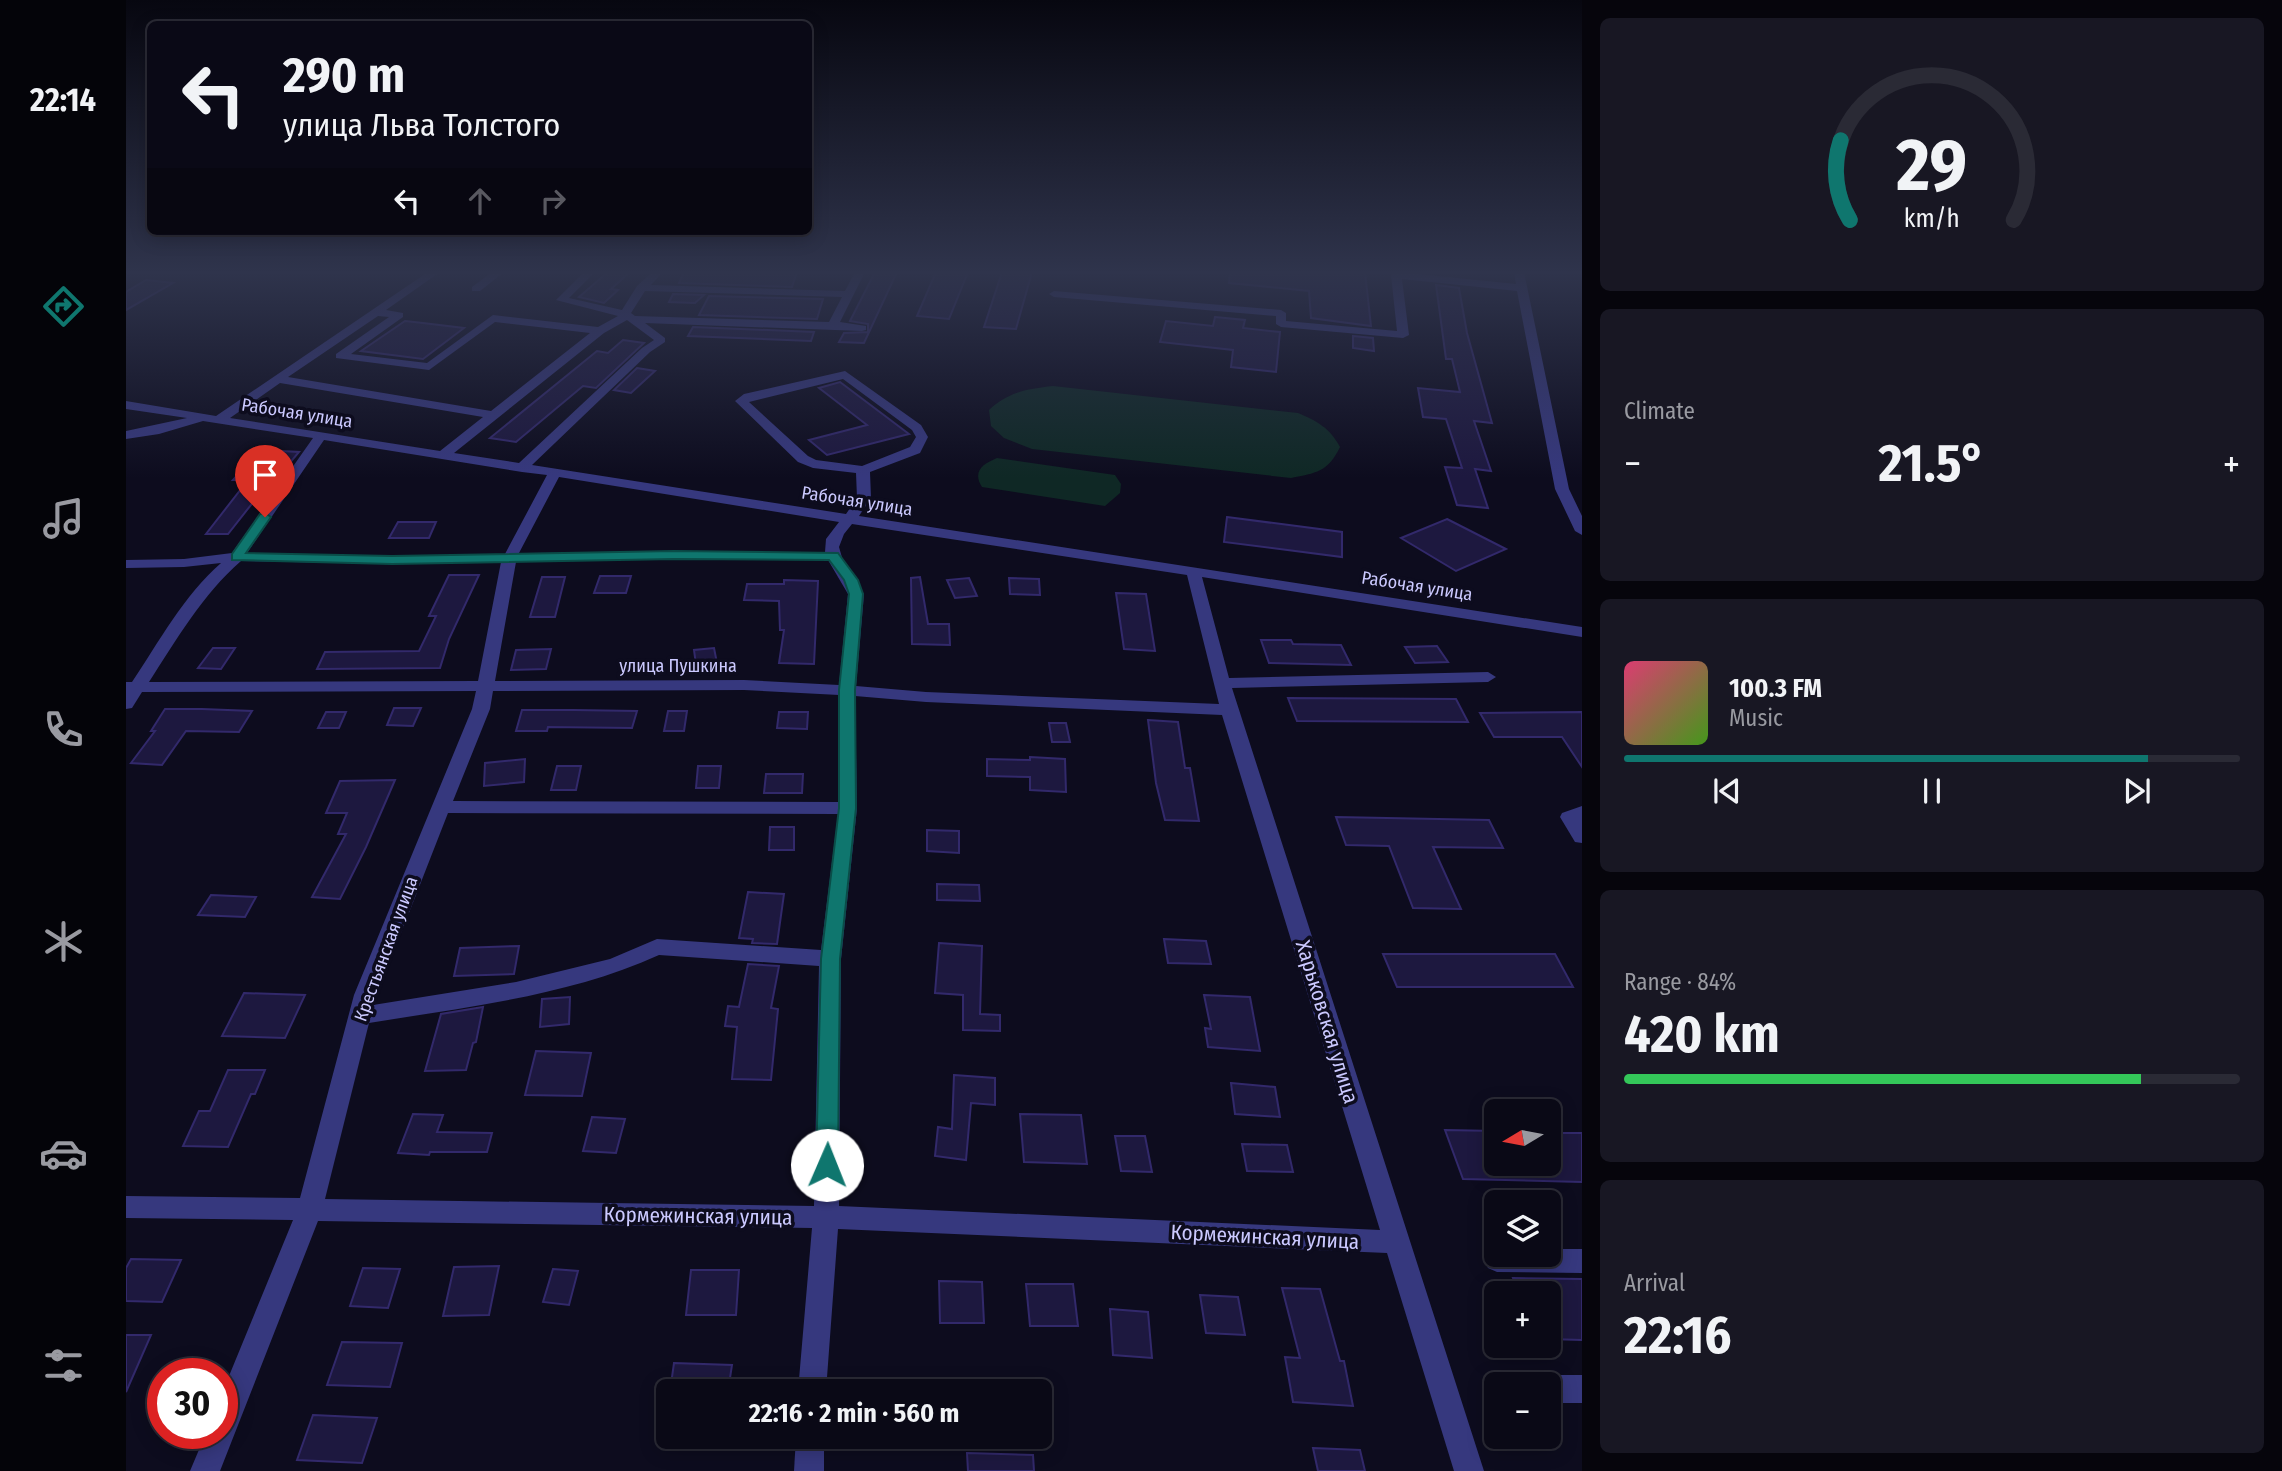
<!DOCTYPE html>
<meta charset="utf-8">
<style>
body{margin:0;font-family:"Fira Sans Condensed",sans-serif;background:#181723;color:#f1f3f6;height:100vh;display:flex;flex-direction:column;font-size:26px;white-space:nowrap}
*{box-sizing:border-box;margin:0}
p{font-size:23px;color:#999aa1}
.icon{flex:none;width:38px;height:38px;fill:none;stroke:currentColor;stroke-width:2;stroke-linecap:round;stroke-linejoin:round}
.map{position:relative;flex:1;overflow:hidden}
.panel{display:flex;flex-direction:column;gap:18px;padding:18px;background:#06050c;width:700px}
.panel>*{flex:none}
.top-card{position:absolute;left:21px;top:21px;width:665px;height:214px;border-radius:10px;box-shadow:0 4px 18px #0003,0 0 0 2px #2a2a35;background:#0a0916;color:#f1f3f6;overflow:hidden}
.needle{width:46px;rotate:260deg}
.controls{position:absolute;left:1358px;top:1099px;display:grid;gap:14px}
.controls a{display:grid;place-items:center;width:77px;height:77px;border-radius:10px;background:#0a0916;box-shadow:0 4px 18px #0003,0 0 0 2px #2a2a35;font-size:35px}
.speed{position:absolute;left:21px;top:1358px;display:flex;gap:14px;font-size:35px;font-weight:700;text-align:center}
.speed>*{display:grid;place-content:center;width:91px;height:91px;border-radius:50%;background:#0a0916;box-shadow:0 4px 18px #0003,0 0 0 2px #2a2a35;line-height:1}
.speed .limit{border:10px solid #d22;background:#fff;color:#111}
.pin{position:absolute;display:grid;place-items:center;width:60px;height:60px;color:#fff;margin:-72px -30px;border-radius:50% 50% 50% 0;rotate:-45deg;box-shadow:0 0 7px #0007}
.pin .icon{rotate:45deg}
.me{position:absolute;width:77px;margin:-38px;rotate:1deg;stroke-linejoin:round;filter:drop-shadow(0 0 5px #0008)}
.turn{display:flex;align-items:center;gap:24px;height:147px;padding:0 21px;font-size:32px}
.turn .icon{width:91px;height:91px;stroke-width:2.5}
.turn b{display:block;font-size:49px;line-height:60px}
.lanes{display:flex;align-items:center;height:66px;padding:0 21px;background:#0003;justify-content:center;gap:35px;direction:ltr}
.lanes .off{opacity:.35}
.big{font-size:52px;font-weight:700;line-height:1.1}
.panel .card{flex:1;display:flex;flex-direction:column;justify-content:center;gap:10px;min-width:0;padding:0 24px;border-radius:10px;background:#181723}
.panel .dial{align-items:center;gap:0}
.dial svg{height:182px;overflow:visible;fill:none;stroke:#2a2a35;stroke-width:7;stroke-linecap:round;text-anchor:middle}
.dial text{fill:#f1f3f6;stroke:none}
.song{display:flex;align-items:center;gap:21px}
.cover{width:84px;height:84px;border-radius:10px;background:linear-gradient(135deg,hsl(340 70% 55%),hsl(100 70% 35%))}
.played{height:7px;border-radius:4px;background:linear-gradient(90deg,#0f766e 85%,#2a2a35 85%)}
.keys{display:flex;justify-content:space-around;direction:ltr}
.heat{display:flex;justify-content:space-between;align-items:center;font-size:38px;direction:ltr}
.charge{height:10px;border-radius:5px;background:linear-gradient(90deg,#34c759 84%,#2a2a35 0)}
.trip{position:absolute;left:530px;top:1379px;width:396px;height:70px;border-radius:10px;background:#0a0916;box-shadow:0 4px 18px #0003,0 0 0 2px #2a2a35;font-weight:700;line-height:70px;text-align:center}
main{display:flex;flex:1;min-height:0}
.dock{display:flex;flex-direction:column;width:126px;justify-content:space-around;align-items:center;background:#040409;color:#999aa1}
.dock .icon{width:49px;height:49px}
.dock .current{color:#0f766e}
.dock b{font-size:32px;color:#f1f3f6}
.map>svg:first-child{display:block}
.green{fill:#0f2825}
.building{fill:#1d183f;stroke:#32296b;stroke-width:2}
.lines{fill:none;stroke-linecap:round;stroke-linejoin:round}
.minor{fill:#36387e;fill-rule:evenodd}
.route{fill:#0f766e;stroke:#0a4d48;stroke-width:2}
.labels{text-anchor:middle;dominant-baseline:central;stroke-width:7;stroke-linejoin:round;paint-order:stroke}
.street-label{font-size:18px;fill:#cbc9ff;stroke:#0d0c1e}
.near-street-label{font-size:21px;fill:#cbc9ff;stroke:#0d0c1e}
</style>
<main>
<nav class="dock">
<b>22:14</b>
<svg class="icon current" aria-label="directions" viewBox="0 0 24 24"><path d="M12 3l9 9-9 9-9-9zM9 14v-3h6M13 9l2 2-2 2"/></svg>
<svg class="icon" aria-label="music" viewBox="0 0 24 24"><path d="M9 18V5l10-2v13"/><circle cx="6" cy="18" r="3"/><circle cx="16" cy="16" r="3"/></svg>
<svg class="icon" aria-label="phone" viewBox="0 0 24 24"><path d="M5 4h4l2 5-3 2q2 4 5 5l2-3 5 2v4C11 20 4 13 5 4z"/></svg>
<svg class="icon" aria-label="climate" viewBox="0 0 24 24"><path d="M12 3v18M4 7l16 10M4 17L20 7"/></svg>
<svg class="icon" aria-label="car" viewBox="0 0 24 24"><path d="M5 17H2v-5l4-1 3-4h7l3 4 3 1v5h-3M9 17h6M6 11h13"/><circle cx="7" cy="17" r="2"/><circle cx="17" cy="17" r="2"/></svg>
<svg class="icon" aria-label="filters" viewBox="0 0 24 24"><path d="M4 7h16M4 17h16"/><circle cx="9" cy="7" r="2"/><circle cx="15" cy="17" r="2"/></svg>
</nav>
<div class="map">
<svg width="1456" height="1471" viewBox="0 0 1456 1471">
<rect width="100%" height="100%" fill="#0d0c1e"/>
<!-- green -->
<g class="green">
<path d="M927,386L1172,413C1191,421 1204,428 1214,447C1202,472 1190,473 1165,478L906,449L878,438L865,426L863,410C882,392 901,389 927,386Z"/>
<path d="M871,458L989,475L995,484L994,493L979,506L856,487C846,471 857,464 871,458Z"/>
</g>
<!-- building -->
<g class="building">
<path d="M482,272H504L485,289L492,290L478,303L453,297Z"/>
<path d="M558,272H671L666,287L553,283Z"/>
<path d="M749,272H771L738,343L713,342L718,333L742,332V324L724,321Z"/>
<path d="M810,272H842L823,319L791,316Z"/>
<path d="M876,272H906L890,329L858,327Z"/>
<path d="M1104,272H1239L1245,326L1185,318L1183,291L1103,283Z"/>
<path d="M20,280L47,283L0,310V292Z"/>
<path d="M1310,285L1333,288L1341,333L1366,423L1348,421L1365,471L1349,469L1362,508L1331,505L1319,467L1336,468L1320,419L1297,417L1292,388L1334,392L1326,359H1320Z"/>
<path d="M547,294L578,295L569,303L543,302Z"/>
<path d="M583,296L697,299L691,319L573,315Z"/>
<path d="M1089,317L1119,320L1117,328L1154,332L1150,372L1105,367L1107,350L1034,342L1040,321L1087,326Z"/>
<path d="M279,321L297,323L338,328L297,359L235,351Z"/>
<path d="M567,327L688,332L685,341L562,336Z"/>
<path d="M1227,336L1247,338L1248,351L1227,348Z"/>
<path d="M497,340L518,343L470,388L457,386L390,442L364,438L471,351L482,353Z"/>
<path d="M511,368L529,371L505,393L488,390Z"/>
<path d="M714,382L783,434L701,455L683,440L741,425L693,388Z"/>
<path d="M134,450L173,452L152,477H147L102,534H80L122,480H107Z"/>
<path d="M1101,517L1216,532V557L1098,542Z"/>
<path d="M1321,519L1380,549L1330,571L1275,538Z"/>
<path d="M272,522H310L303,538H263Z"/>
<path d="M323,575H353L323,639L314,668L191,669L199,652L293,651L310,616H303Z"/>
<path d="M474,576H505L500,593H468Z"/>
<path d="M416,577H439L429,617H404Z"/>
<path d="M794,577L802,624H823L824,645L786,644L785,578Z"/>
<path d="M843,578L851,596L829,598L821,580Z"/>
<path d="M883,578L913,579L914,595L884,594Z"/>
<path d="M658,580L692,581L688,664L653,663L658,630H654L653,601L618,600L621,584H658Z"/>
<path d="M990,593L1020,594L1029,651L998,649Z"/>
<path d="M1135,640H1165L1167,644L1215,645L1225,665L1143,663Z"/>
<path d="M1311,646L1322,662L1289,663L1279,647Z"/>
<path d="M87,648H109L95,669L72,668Z"/>
<path d="M588,648L591,663L570,665L568,650Z"/>
<path d="M425,649L420,669L385,670L390,650Z"/>
<path d="M1162,698L1330,699L1342,722L1171,721Z"/>
<path d="M268,708H295L287,726L261,725Z"/>
<path d="M39,709H76L126,711L113,732L60,731L36,765L5,763L29,731H25Z"/>
<path d="M396,710H448L511,711L506,728L422,727L421,731H390Z"/>
<path d="M542,711H561L558,731H538Z"/>
<path d="M200,712H220L213,728H192Z"/>
<path d="M653,712H682L681,729L651,728Z"/>
<path d="M1456,712V767L1436,737H1368L1354,713Z"/>
<path d="M1022,720L1052,722L1059,768H1064L1073,821L1039,820L1030,783Z"/>
<path d="M923,723H940L944,742H926Z"/>
<path d="M904,757L939,759L940,792L904,790V777L861,776V759L904,760Z"/>
<path d="M399,759L398,782L358,786L359,763Z"/>
<path d="M431,766H455L450,790H425Z"/>
<path d="M572,766H595L593,788H570Z"/>
<path d="M640,774H677L676,793H638Z"/>
<path d="M269,780L240,847L214,899L186,897L220,834H212L221,813H200L214,781Z"/>
<path d="M1210,817L1363,820L1377,848L1307,847L1335,909L1287,908L1263,846L1220,845Z"/>
<path d="M644,827H668V850H643Z"/>
<path d="M801,830L833,831V853L801,851Z"/>
<path d="M811,884L853,885L854,901L811,900Z"/>
<path d="M622,892L658,894L651,944L626,943L627,939L613,938Z"/>
<path d="M85,895L130,897L119,917L72,915Z"/>
<path d="M1038,939L1080,941L1085,964L1042,963Z"/>
<path d="M813,943L856,946L854,1014L874,1015V1031L837,1030V995L809,993Z"/>
<path d="M393,946L388,974L328,976L334,948Z"/>
<path d="M1257,954H1429L1447,987H1271Z"/>
<path d="M622,964L653,966L645,1008L652,1009L645,1080L606,1079L611,1027L599,1026L602,1006L613,1007Z"/>
<path d="M118,993L179,995L159,1038L96,1036Z"/>
<path d="M1078,995L1124,997L1134,1051L1082,1047L1079,1028L1085,1029Z"/>
<path d="M444,997L443,1024L414,1027L416,999Z"/>
<path d="M357,1007L350,1042L347,1043L340,1070L299,1071L315,1014Z"/>
<path d="M410,1051L465,1053L456,1096L399,1095Z"/>
<path d="M102,1070H139L129,1094H125L102,1147L57,1146L73,1111H84Z"/>
<path d="M828,1075L869,1078V1105L845,1103L840,1160L809,1156L812,1127L826,1129Z"/>
<path d="M1105,1083L1149,1087L1154,1117L1109,1114Z"/>
<path d="M287,1114L317,1115L311,1132L366,1133L361,1152H304L303,1155L272,1153Z"/>
<path d="M894,1114L955,1115L961,1164L898,1162Z"/>
<path d="M466,1117L499,1119L490,1153L457,1151Z"/>
<path d="M1319,1130L1370,1131V1164H1423V1133H1456V1182L1337,1179Z"/>
<path d="M989,1136H1019L1026,1172L995,1171Z"/>
<path d="M1116,1144L1161,1145L1167,1172L1121,1171Z"/>
<path d="M5,1259L55,1260L36,1302L0,1301V1268Z"/>
<path d="M373,1266L363,1315L317,1316L328,1267Z"/>
<path d="M237,1268L274,1269L262,1308L224,1306Z"/>
<path d="M427,1269L452,1271L443,1305L417,1302Z"/>
<path d="M565,1270H613L610,1315H560Z"/>
<path d="M1387,1278L1456,1279V1340L1423,1339V1293H1393Z"/>
<path d="M813,1281L856,1282L858,1323H814Z"/>
<path d="M900,1284H947L952,1326H904Z"/>
<path d="M1156,1288L1194,1289L1214,1361H1218L1227,1406L1167,1402L1159,1357L1174,1358Z"/>
<path d="M1074,1295L1112,1297L1119,1335L1080,1333Z"/>
<path d="M984,1309L1022,1312L1026,1358L987,1355Z"/>
<path d="M0,1335H25L0,1392Z"/>
<path d="M216,1342L276,1343L264,1387L201,1385Z"/>
<path d="M548,1363L606,1365L602,1391H544Z"/>
<path d="M187,1415L251,1418L236,1463L171,1460Z"/>
<path d="M1187,1448L1234,1450L1239,1471H1192Z"/>
<path d="M841,1453L907,1455L908,1471H842Z"/>
</g>
<g class="lines">
<!-- minor -->
<g class="minor">
<path d="M302,272H314L260,310L277,313V317L225,354L301,363L367,315L472,327L492,316L430,300L458,272H469L443,298L496,310L511,286L526,272H537L525,285L719,291L729,272H739L714,322L740,326V330L736,331L519,323L539,338V342L524,352L406,465L720,514L731,498L730,473L687,468L672,462L609,401L618,394L719,371L795,425L802,437L794,453L744,472L745,498L733,516L1456,627V637L1076,577L1103,678L1362,672L1370,677L1362,682L1106,688L1358,1471H1328L1261,1253L712,1229L700,1391H672L686,1228L192,1221L94,1471H64L80,1433H96V1393L167,1220L0,1218V1196L174,1198L228,995L346,709L350,691L16,692L6,708L0,709V682H6C33,642 58,595 95,563L58,567L0,568V560L58,559L106,553L187,438L77,421L33,434L0,439V431L61,418L0,409V401L90,416ZM519,291L716,297L703,322L509,316L505,313ZM252,316L263,317L210,354V358L303,370L369,322L464,333L365,411L162,377ZM501,320L528,340L516,348L393,463L328,453L478,333ZM717,379L786,430L790,437L784,447L736,466L690,460L682,456L623,402ZM154,383L357,417L314,451L104,418ZM198,440L396,472L421,475L379,554L266,556L121,553ZM433,477L713,522L700,539L699,552L393,553ZM726,524L1061,575L1093,704L800,692L730,686L738,594L717,561L713,547L718,534ZM548,559L702,560L722,594L713,685L618,680L369,681L390,562ZM115,561L266,564L375,562L352,681L23,682C51,639 76,595 115,561ZM618,690L713,695V802L327,801L364,709L367,691ZM729,696L800,702L1096,715L1254,1230L713,1206L715,959L731,808ZM322,813L712,814L695,950L531,939L484,959L390,982L247,1005ZM533,955L693,966L688,1206L199,1199L243,1023C340,1007 443,996 533,955Z"/>
<path d="M366,272H378L354,291H346V287Z"/>
<path d="M1272,272L1390,284L1388,272H1398L1443,489L1456,516V535L1449,531L1429,489L1391,291L1276,279L1283,335L1277,338L1155,327L1150,324V316L928,297L923,294L928,291L1155,310L1160,313V321L1271,331L1265,275Z"/>
<path d="M1456,806V843L1449,842L1434,817L1436,813Z"/>
<path d="M1370,1248V1255H1423V1249H1456V1273L1371,1272L1362,1268L1358,1260L1362,1252Z"/>
<path d="M1432,1375H1456V1403H1432L1423,1399V1384H1420L1422,1379Z"/>
<path d="M670,1437H698V1471H668Z"/>
</g>
</g>
<!-- sky -->
<linearGradient id="sky" x2="0" y2="1"><stop stop-color="#070710"/><stop offset="0.57" stop-color="#2f344c"/><stop offset="1" stop-color="#2f344c" stop-opacity="0"/></linearGradient>
<rect width="1456" height="478" fill="url(#sky)"/>
<!-- route -->
<path class="route" d="M139,513L145,517L120,553L266,556L548,551L712,553L732,580L737,594L729,690L730,808L714,959L712,1165L709,1172L701,1175L693,1172L690,1165L695,959L713,808V690L723,594L718,580L703,560L548,559L266,564L106,560V554L134,514Z"/>
<g class="labels">
<!-- street labels -->
<g class="street-label">
<text transform="translate(171 413) rotate(9)">Рабочая улица</text>
<text transform="translate(731 501) rotate(9)">Рабочая улица</text>
<text transform="translate(1291 586) rotate(9)">Рабочая улица</text>
<text x="552" y="666">улица Пушкина</text>
<text transform="translate(260 949) rotate(-70)">Крестьянская улица</text>
</g>
<!-- near-street labels -->
<g class="near-street-label">
<text transform="translate(1201 1022) rotate(73)">Харьковская улица</text>
<text transform="translate(572 1216) rotate(1)">Кормежинская улица</text>
<text transform="translate(1139 1237) rotate(3)">Кормежинская улица</text>
</g>
</g>
</svg>
<div class="controls">
<a><svg class="needle" viewBox="-14 -14 28 28"><path d="M0-13l5 13h-10z" fill="#e53935"/><path d="M0 13l5-13h-10z" fill="#999aa1"/></svg></a>
<a><svg class="icon" aria-label="layers" viewBox="0 0 24 24"><path d="M12 4l9 5-9 5-9-5zM3 14l9 5 9-5"/></svg></a>
<a>+</a>
<a>−</a>
</div>
<div class="speed"><div class="limit">30</div></div>
<div class="pin" style="left:139px;top:517px;background:#d93025"><svg class="icon" aria-label="arrive" viewBox="0 0 24 24"><path d="M6 21V4h12l-3 4 3 4H6"/></svg></div>
<svg class="me" style="left:701px;top:1165px" viewBox="-20 -20 40 40"><circle r="19" fill="#fff"/><path d="M0-13L10 11 0 6-10 11z" fill="#0f766e"/></svg>
<div class="trip">22:16 · 2 min · 560 m</div>
<div class="top-card">
<div class="turn"><svg class="icon" aria-label="left" viewBox="0 0 24 24"><path d="M17 20v-9H6M10 6l-5 5 5 5"/></svg><div><b>290 m</b>улица Льва Толстого</div></div>
<div class="lanes"><svg class="icon" aria-label="left" viewBox="0 0 24 24"><path d="M17 20v-9H6M10 6l-5 5 5 5"/></svg><svg class="icon off" aria-label="ahead" viewBox="0 0 24 24"><path d="M12 20V5M6 11l6-6 6 6"/></svg><svg class="icon off" aria-label="right" viewBox="0 0 24 24"><path d="M7 20v-9h11M14 6l5 5-5 5"/></svg></div>
</div>
</div>
<section class="panel">
<div class="card dial"><svg viewBox="0 0 100 80">
<path d="M14 69A42 42 0 1 1 86 69"/>
<path d="M14 69A42 42 0 0 1 10 34" stroke="#0f766e"/>
<text x="50" y="56" font-size="32" font-weight="700">29</text>
<text x="50" y="72" font-size="11">km/h</text>
</svg></div>
<div class="card"><p>Climate</p>
<div class="heat"><a>−</a><b class="big">21.5°</b><a>+</a></div>
</div>
<div class="card">
<div class="song"><i class="cover"></i><div><b>100.3 FM</b><p>Music</p></div></div>
<div class="played"></div>
<div class="keys"><svg class="icon" aria-label="previous" viewBox="0 0 24 24"><path d="M18 5L8 12l10 7zM5 5v14"/></svg><svg class="icon" aria-label="pause" viewBox="0 0 24 24"><path d="M8 5v14M16 5v14"/></svg><svg class="icon" aria-label="next" viewBox="0 0 24 24"><path d="M6 5l10 7-10 7zM19 5v14"/></svg></div>
</div>
<div class="card"><p>Range · 84%</p><b class="big">420 km</b><div class="charge"></div></div>
<div class="card"><p>Arrival</p><b class="big">22:16</b></div>
</section>
</main>
